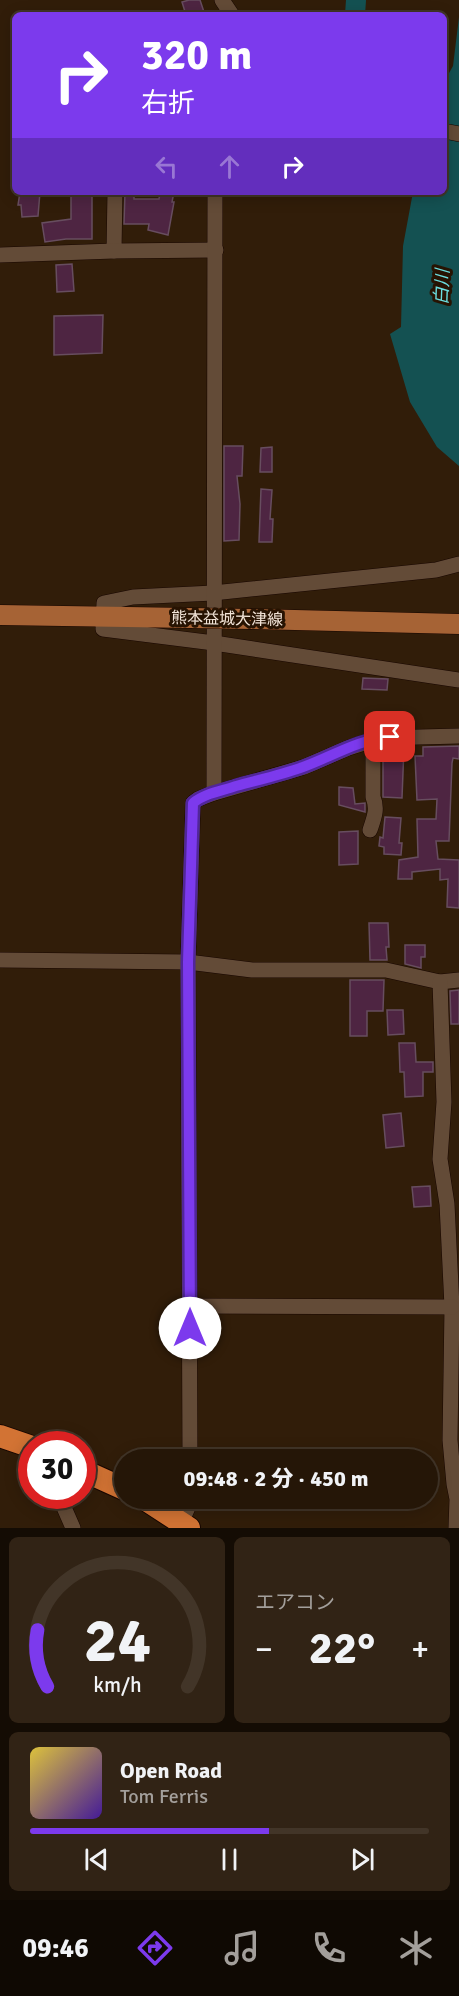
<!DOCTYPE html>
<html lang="ja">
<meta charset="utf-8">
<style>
body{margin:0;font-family:Signika,"Noto Sans JP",sans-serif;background:#312315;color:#f1f3f6;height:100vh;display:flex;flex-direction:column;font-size:22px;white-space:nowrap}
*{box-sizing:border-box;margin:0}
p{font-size:20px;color:#a39f9b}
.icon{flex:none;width:33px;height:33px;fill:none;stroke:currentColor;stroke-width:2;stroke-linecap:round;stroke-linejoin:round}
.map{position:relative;height:1528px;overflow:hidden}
.panel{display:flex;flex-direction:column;gap:9px;padding:9px;background:#140c04;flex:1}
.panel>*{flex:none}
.top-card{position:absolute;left:12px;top:12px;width:435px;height:183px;border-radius:9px;box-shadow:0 3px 15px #0003,0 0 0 2px #423528;background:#7c3aed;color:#fff;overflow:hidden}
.speed{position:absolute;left:18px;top:1431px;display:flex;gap:12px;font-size:30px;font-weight:700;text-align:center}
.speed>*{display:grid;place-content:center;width:78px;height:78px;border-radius:50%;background:#251607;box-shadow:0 3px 15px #0003,0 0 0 2px #423528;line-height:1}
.speed .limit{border:9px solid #d22;background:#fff;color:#111}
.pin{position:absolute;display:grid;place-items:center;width:51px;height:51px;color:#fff;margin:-26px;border-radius:12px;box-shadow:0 3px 9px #0006}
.me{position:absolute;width:66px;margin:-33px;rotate:0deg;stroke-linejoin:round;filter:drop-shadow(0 0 4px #0008)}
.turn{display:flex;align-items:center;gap:21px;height:126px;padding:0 30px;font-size:27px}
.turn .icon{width:78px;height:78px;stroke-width:2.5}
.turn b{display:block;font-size:42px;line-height:51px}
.lanes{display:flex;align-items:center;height:57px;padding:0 30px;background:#0003;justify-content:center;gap:30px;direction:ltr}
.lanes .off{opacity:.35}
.big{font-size:45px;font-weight:800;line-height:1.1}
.panel .card{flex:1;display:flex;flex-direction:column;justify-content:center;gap:9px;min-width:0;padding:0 21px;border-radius:9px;background:#312315}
.panel .dial{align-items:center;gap:0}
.dial svg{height:156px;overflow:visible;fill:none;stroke:#423528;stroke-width:7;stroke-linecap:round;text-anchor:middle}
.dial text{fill:#f1f3f6;stroke:none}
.song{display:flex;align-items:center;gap:18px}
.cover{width:72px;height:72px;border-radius:9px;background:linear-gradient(135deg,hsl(50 70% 55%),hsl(260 70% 35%))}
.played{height:6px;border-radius:3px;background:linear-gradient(90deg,#7c3aed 60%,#423528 60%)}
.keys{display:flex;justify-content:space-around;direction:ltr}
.heat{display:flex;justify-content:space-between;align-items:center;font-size:33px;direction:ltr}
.panel .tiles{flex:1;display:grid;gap:9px;grid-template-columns:1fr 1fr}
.card:last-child{grid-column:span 2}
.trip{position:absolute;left:114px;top:1449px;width:324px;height:60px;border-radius:30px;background:#251607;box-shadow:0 3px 15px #0003,0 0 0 2px #423528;font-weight:800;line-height:60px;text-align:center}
.dock{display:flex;height:96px;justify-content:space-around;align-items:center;background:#0f0903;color:#a39f9b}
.dock .icon{width:42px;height:42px}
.dock .active{color:#7c3aed}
.dock b{font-size:27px;color:#f1f3f6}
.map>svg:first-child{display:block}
.water{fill:#145152}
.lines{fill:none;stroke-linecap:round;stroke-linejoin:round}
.river{stroke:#145152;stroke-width:20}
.building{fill:#4e2542;stroke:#674d5f;stroke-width:1.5}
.minor-casing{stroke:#180600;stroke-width:16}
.major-casing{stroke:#180600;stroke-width:21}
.highway-casing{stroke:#180600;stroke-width:24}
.minor{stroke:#634b37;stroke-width:15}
.major{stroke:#a66335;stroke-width:20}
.highway{stroke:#d27334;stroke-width:22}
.major-bridge-casing{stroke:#180600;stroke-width:21;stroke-linecap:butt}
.major-bridge{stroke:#a66335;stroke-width:20}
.route-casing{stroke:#51269a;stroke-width:15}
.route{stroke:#7c3aed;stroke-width:10}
.labels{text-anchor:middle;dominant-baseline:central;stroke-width:6;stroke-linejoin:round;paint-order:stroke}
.street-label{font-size:16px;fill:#f3e5d9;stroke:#271302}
.water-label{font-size:18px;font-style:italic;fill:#6bdedf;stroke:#271302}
</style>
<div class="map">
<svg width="459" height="1528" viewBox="0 0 459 1528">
<rect width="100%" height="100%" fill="#311d09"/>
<!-- water -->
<path class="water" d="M459,17V466L437,447L410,402L390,334L401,327L403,246L413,192H444V82L453,66Z"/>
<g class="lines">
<!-- river -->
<path class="river" d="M355,15L356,0"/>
</g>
<!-- building -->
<g class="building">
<path d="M189,0H200L205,15H186L182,2Z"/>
<path d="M20,192H40L38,216L22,217L21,205H18Z"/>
<path d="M71,192H92V239H66L45,242L42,223L71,219Z"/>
<path d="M125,192H134V199H159L160,192H174L172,202H174L168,235L148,230L149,224H124Z"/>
<path d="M72,264L74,291L57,292L56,265Z"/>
<path d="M103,315L102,353L54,355V316Z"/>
<path d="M224,446H243L242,476H237L240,504L239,540L224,541Z"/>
<path d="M272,447V472H260L261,448Z"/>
<path d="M261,489L272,490L270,519H273L272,542H259Z"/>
<path d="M363,678L388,679L387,690L362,689Z"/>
<path d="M459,746V759L453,758L452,763L449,841H436L438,859L459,860V908L447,907L448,879L440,880V869L412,872V879H398L399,860L418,857L417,819H436L437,799L417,800L415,756H423V747Z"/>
<path d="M392,747H404L402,798L383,797V756L392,757Z"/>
<path d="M339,787L353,788L355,804L365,803V812L339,805Z"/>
<path d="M385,817L401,818L399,843H402L401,855L384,854V847L379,846L380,837L383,838Z"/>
<path d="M358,831V864L339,865V832Z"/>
<path d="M369,923H388L389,947H386L387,960H370Z"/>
<path d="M405,945H425V957H421V968L405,964Z"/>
<path d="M350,980H384L383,1011H367V1036H350Z"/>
<path d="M459,990V1024H451L450,991Z"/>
<path d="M387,1010H403L404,1034L388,1035Z"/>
<path d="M399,1043H415L416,1062H433V1072H423V1096L405,1097L404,1072H400Z"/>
<path d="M401,1113L404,1146L386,1148L383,1115Z"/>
<path d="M430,1186L431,1206L414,1207L412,1187Z"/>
</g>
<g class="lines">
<defs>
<g id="minor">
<path d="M222,0L232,15"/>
<path d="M444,131L459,134"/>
<path d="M114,251L115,192"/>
<path d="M0,255L114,251L216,250"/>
<path d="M459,564L436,570L213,593L133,597L104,603L103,629L214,643L459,680"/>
<path d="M214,793L215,192"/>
<path d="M370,830C374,818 378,809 373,797V741"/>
<path d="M0,960L188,962L252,970H386L440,982L459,980"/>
<path d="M440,982L444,1102L440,1159L447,1204L452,1307L450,1440L454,1484L457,1499L456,1528"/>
<path d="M189,1306L452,1307"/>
<path d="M190,1460L188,962L193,803L198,799L214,793L304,767L348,748L380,738L459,736"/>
<path d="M59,1496L73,1528"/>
<path d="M181,1523L190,1503V1498"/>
</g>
<g id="major">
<path d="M0,615L190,618"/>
<path d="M252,619L459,624"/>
</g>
<g id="highway">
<path d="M0,1436L32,1447"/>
<path d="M82,1470L124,1489"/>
<path d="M143,1498L189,1528"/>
</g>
</defs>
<!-- minor casing -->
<use href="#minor" class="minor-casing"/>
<!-- major casing -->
<use href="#major" class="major-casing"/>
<!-- highway casing -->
<use href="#highway" class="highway-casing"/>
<!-- minor -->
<use href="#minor" class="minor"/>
<!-- major -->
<use href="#major" class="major"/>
<!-- highway -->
<use href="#highway" class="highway"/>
<defs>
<path id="major-bridge" d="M190,618L252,619"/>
</defs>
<!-- major-bridge casing -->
<use href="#major-bridge" class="major-bridge-casing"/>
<!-- major-bridge -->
<use href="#major-bridge" class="major-bridge"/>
</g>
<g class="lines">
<defs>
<path id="route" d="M190,1328L188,962L193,803C205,793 222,791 236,786C258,780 281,775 303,767C331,757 359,739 390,737"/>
</defs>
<!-- route casing -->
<use href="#route" class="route-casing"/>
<!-- route -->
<use href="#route" class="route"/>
</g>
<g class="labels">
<!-- street labels -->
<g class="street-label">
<text transform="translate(227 619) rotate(1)">熊本益城大津線</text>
</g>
<!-- water labels -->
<g class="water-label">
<text transform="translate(442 287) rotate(-88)">白川</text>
</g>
</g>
</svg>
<div class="speed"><div class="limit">30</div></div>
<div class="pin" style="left:390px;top:737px;background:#d93025"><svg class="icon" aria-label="arrive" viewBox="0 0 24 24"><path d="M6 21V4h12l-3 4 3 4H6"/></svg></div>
<svg class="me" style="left:190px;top:1328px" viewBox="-20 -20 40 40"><circle r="19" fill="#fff"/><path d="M0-13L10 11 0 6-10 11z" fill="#7c3aed"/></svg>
<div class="trip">09:48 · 2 分 · 450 m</div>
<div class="top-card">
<div class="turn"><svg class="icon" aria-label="right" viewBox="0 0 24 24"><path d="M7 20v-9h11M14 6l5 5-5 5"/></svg><div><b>320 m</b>右折</div></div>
<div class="lanes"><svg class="icon off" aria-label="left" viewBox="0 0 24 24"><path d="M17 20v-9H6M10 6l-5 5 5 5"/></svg><svg class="icon off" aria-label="ahead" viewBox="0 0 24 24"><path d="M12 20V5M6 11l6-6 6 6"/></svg><svg class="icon" aria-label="right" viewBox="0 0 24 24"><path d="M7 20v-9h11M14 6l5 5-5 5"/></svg></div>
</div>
</div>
<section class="panel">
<div class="tiles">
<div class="card dial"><svg viewBox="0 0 100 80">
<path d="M14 69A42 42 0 1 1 86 69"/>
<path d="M14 69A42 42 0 0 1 9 40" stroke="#7c3aed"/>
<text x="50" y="56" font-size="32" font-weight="700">24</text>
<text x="50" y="72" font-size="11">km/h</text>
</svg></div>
<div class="card"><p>エアコン</p>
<div class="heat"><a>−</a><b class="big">22°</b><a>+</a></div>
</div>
<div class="card">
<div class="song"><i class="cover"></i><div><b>Open Road</b><p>Tom Ferris</p></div></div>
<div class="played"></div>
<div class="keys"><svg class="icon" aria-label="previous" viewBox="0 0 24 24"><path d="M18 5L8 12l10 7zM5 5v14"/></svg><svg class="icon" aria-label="pause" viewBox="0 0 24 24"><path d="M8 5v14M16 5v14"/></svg><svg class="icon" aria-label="next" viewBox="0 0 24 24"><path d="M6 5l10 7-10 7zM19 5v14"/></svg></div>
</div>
</div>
</section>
<nav class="dock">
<b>09:46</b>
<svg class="icon active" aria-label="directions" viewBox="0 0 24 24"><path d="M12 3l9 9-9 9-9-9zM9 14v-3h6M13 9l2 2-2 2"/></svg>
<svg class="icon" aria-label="music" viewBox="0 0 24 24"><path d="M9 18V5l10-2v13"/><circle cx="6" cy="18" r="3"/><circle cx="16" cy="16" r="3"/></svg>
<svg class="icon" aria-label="phone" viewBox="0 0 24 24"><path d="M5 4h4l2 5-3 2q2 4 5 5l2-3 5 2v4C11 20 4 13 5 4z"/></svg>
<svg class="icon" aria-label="climate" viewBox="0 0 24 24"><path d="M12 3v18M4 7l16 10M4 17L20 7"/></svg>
</nav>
